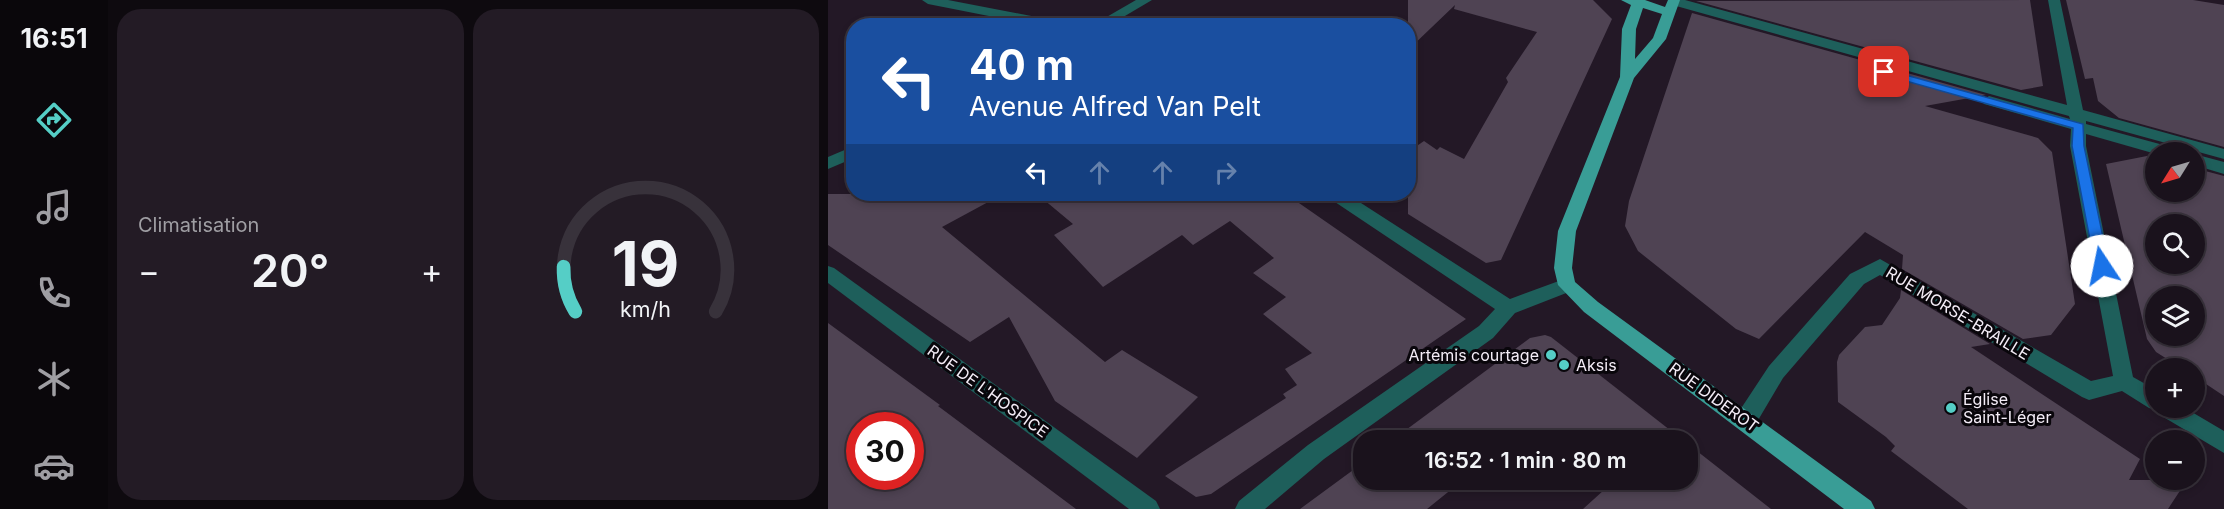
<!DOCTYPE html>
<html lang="fr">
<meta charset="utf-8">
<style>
body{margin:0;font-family:Inter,sans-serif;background:#231b25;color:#f1f3f6;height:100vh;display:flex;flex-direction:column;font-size:22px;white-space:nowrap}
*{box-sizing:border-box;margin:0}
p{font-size:20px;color:#9f9ea3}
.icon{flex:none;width:33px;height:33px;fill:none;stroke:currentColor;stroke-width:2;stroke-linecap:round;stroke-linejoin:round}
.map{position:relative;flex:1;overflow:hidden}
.details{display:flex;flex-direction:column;gap:9px;padding:9px;background:#0e0a0f;width:720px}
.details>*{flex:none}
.banner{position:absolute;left:18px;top:18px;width:570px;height:183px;border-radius:24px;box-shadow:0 3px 9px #0003,0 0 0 2px #38323b;background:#1a4fa0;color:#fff;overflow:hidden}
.needle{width:39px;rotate:233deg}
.buttons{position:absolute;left:1317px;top:142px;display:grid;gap:12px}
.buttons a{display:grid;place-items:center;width:60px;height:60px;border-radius:50%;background:#1a121c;box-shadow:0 3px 9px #0003,0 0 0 2px #38323b;font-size:30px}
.speed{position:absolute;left:18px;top:412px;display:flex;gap:12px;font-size:30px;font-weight:700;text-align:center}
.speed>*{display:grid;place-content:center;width:78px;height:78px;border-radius:50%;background:#1a121c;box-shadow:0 3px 9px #0003,0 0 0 2px #38323b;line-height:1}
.speed .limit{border:9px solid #d22;background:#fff;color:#111}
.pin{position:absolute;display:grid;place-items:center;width:51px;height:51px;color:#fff;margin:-26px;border-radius:12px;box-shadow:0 3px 9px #0006}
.me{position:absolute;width:66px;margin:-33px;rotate:349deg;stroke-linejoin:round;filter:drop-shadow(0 0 4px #0008)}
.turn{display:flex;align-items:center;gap:21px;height:126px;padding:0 24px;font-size:27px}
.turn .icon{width:78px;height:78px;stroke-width:2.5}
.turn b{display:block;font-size:42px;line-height:51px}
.lanes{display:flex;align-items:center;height:57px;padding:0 24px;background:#0003;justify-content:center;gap:30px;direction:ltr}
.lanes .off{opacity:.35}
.big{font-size:45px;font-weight:600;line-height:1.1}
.details .widget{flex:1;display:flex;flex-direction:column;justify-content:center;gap:9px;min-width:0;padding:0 21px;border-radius:24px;background:#231b25}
.details .dial{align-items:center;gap:0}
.dial svg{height:156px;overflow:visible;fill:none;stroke:#38323b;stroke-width:7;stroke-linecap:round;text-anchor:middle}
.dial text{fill:#f1f3f6;stroke:none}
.heat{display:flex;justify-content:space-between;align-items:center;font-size:33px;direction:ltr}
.details .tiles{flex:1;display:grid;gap:9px;grid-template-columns:repeat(2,1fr)}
.trip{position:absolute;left:525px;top:430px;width:345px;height:60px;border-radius:24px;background:#1a121c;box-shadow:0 3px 9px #0003,0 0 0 2px #38323b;font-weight:600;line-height:60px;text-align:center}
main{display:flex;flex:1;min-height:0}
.menu{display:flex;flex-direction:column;width:108px;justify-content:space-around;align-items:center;background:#0a070b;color:#9f9ea3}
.menu .icon{width:42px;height:42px}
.menu .current{color:#55cec6}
.menu b{font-size:27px;color:#f1f3f6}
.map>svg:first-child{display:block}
.building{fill:#4f4353;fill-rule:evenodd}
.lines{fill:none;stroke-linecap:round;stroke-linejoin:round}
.minor{fill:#1e5f5b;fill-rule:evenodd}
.major{fill:#399d96;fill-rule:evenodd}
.route{fill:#1a73e8;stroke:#114b97;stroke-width:1.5}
.poi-dot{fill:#55cec6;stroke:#09060b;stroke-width:2}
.labels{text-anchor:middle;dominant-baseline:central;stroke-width:6;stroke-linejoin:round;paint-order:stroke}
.street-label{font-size:16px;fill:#f4edf7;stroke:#09060b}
.poi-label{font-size:16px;fill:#f4edf7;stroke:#09060b;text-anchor:start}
</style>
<main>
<nav class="menu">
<b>16:51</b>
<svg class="icon current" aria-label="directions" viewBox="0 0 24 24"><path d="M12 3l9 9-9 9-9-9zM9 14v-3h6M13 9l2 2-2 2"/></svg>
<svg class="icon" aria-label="music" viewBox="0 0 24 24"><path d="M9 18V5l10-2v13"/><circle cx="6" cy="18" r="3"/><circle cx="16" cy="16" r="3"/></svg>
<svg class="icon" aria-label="phone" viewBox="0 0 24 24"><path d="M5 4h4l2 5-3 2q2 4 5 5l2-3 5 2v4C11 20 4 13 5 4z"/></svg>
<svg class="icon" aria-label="climate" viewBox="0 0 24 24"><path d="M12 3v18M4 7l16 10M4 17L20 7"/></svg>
<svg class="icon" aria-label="car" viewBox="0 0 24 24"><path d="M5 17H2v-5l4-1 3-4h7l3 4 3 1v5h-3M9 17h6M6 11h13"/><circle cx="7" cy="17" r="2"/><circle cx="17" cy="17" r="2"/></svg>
</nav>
<section class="details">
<div class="tiles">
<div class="widget"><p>Climatisation</p>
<div class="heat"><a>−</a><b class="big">20°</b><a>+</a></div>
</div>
<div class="widget dial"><svg viewBox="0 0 100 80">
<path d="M14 69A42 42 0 1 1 86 69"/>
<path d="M14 69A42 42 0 0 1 8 46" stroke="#55cec6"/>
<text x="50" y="56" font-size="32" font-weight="700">19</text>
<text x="50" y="72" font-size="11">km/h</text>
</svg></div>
</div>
</section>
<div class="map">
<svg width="1396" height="509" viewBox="0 0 1396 509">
<rect width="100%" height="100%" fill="#231826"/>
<!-- building -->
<g class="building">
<path d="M580,0H765L784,19L673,260L658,263L580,214V152L596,141L609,150L612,147L636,159L680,82L678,78L709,32L626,9L627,5L580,50Z"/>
<path d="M1202,0L1215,86L1193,90L868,1Z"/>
<path d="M1238,0H1365L1396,5V147L1291,118L1270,101L1265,78L1257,79Z"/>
<path d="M864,13L1158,95L1097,106L1210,138L1224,152L1247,304L1223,335L1195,339L1074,269L1075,255L1037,232L931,339L908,329L810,251L797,226L801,201Z"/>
<path d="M1324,155L1328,156V192H1366V168L1396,176V396L1366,376V369H1355L1328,352L1319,339L1278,164ZM1328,225H1366V264H1328ZM1328,297H1366V336H1328Z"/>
<path d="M0,194H175L114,227L277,362L294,350L370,397L309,458L227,401L181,317L142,342L0,245Z"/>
<path d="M209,194H458L638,319L383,494L368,497L337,476L458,398L455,394L469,385L457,369L484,353L435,314L458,297L425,273L446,258L402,221L365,245L354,235L275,287L226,235L245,224Z"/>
<path d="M1073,290L1162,344L1143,347L1312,459L1301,480H1359L1340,509H1140L1063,451L1067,446L1058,437L1010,402L1009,362L1011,355L1037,327L1054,325L1072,298Z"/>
<path d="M0,323L112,405L110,406L248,509H0ZM32,426H82V477H32Z"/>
<path d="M717,335L723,337L856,441H563L702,338Z"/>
<path d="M860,444L943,509H755L787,480H860Z"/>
<path d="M536,462V480H635L599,509H472Z"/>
</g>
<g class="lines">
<!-- minor -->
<g class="minor">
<path d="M94,0H120L234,22L240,26H211L100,4Z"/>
<path d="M308,0H324L280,26H263Z"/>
<path d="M840,0H857L1239,105L1220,0H1232L1255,110L1396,149V159L1258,121V124L1350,149L1352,153L1328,154L1258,134V146L1305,377L1328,390V408H1357L1396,431V453L1332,415L1329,410L1321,408L1294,391L1261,400L1254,397L1052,275L1036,284L955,378L926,427L918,430L910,427L907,420L910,413L941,366L1022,274L1052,259L1263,381L1285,376L1242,146L1243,129L1156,104L1154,101L1161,96L1242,119L1241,116L841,4Z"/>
<path d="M26,146V158L0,169V157Z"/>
<path d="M1366,154L1396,162V174L1366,165Z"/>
<path d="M499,194H519L682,299L739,278L746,280L748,285L746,290L687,313L665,338L496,459L437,509H407L411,501L480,445L651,326L667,309L501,198Z"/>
<path d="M0,266L6,268L328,501L332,509H301L0,283Z"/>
</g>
<!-- major -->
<path class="major" d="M793,0H817L837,7L840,0H852L838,39L806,78L748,231L744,268L747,282L770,302L1043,501L1047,509H1016L756,312L730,285L726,268L730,231L792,77L794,29L803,5ZM815,8L834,14L825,38L807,59L808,29Z"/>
</g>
<!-- route -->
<path class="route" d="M1056,69L1255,124L1256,146L1281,266L1279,270L1274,272L1267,266L1244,146L1245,128L1053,74V70Z"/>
<!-- markers -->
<g class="poi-dot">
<circle cx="723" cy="355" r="6"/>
<circle cx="736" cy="365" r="6"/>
<circle cx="1123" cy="408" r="6"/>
</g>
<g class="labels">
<!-- street labels -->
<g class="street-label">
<text transform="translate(1130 313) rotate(31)">RUE MORSE-BRAILLE</text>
<text transform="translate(160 391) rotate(36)">RUE DE L'HOSPICE</text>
<text transform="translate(886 397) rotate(36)">RUE DIDEROT</text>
</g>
<!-- poi labels -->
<g class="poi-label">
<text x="711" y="355" text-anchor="end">Artémis courtage</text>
<text x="748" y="365">Aksis</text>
<text x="1135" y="399">Église<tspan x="1135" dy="18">Saint-Léger</tspan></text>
</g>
</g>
</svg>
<div class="buttons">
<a><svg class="needle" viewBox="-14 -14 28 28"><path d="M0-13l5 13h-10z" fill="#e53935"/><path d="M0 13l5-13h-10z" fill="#9f9ea3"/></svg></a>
<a><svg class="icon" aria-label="search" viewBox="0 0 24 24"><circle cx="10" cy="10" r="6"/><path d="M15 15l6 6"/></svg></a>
<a><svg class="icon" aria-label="layers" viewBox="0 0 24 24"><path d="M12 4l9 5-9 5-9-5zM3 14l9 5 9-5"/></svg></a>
<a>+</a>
<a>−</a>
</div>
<div class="speed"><div class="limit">30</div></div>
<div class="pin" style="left:1056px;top:72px;background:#d93025"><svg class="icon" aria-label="arrive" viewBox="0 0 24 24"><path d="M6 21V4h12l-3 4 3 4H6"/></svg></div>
<svg class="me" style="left:1274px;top:266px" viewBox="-20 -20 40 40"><circle r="19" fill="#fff"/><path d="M0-13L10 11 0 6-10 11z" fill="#1a73e8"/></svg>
<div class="trip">16:52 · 1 min · 80 m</div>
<div class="banner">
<div class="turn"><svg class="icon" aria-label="left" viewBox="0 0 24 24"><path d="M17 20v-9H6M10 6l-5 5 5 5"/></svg><div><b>40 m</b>Avenue Alfred Van Pelt</div></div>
<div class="lanes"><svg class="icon" aria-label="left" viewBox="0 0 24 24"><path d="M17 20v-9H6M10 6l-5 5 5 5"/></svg><svg class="icon off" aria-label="ahead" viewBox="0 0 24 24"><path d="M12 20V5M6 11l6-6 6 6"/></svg><svg class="icon off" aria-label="ahead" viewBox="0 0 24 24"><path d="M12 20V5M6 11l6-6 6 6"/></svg><svg class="icon off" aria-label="right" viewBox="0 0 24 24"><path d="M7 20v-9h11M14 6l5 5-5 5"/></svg></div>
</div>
</div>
</main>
